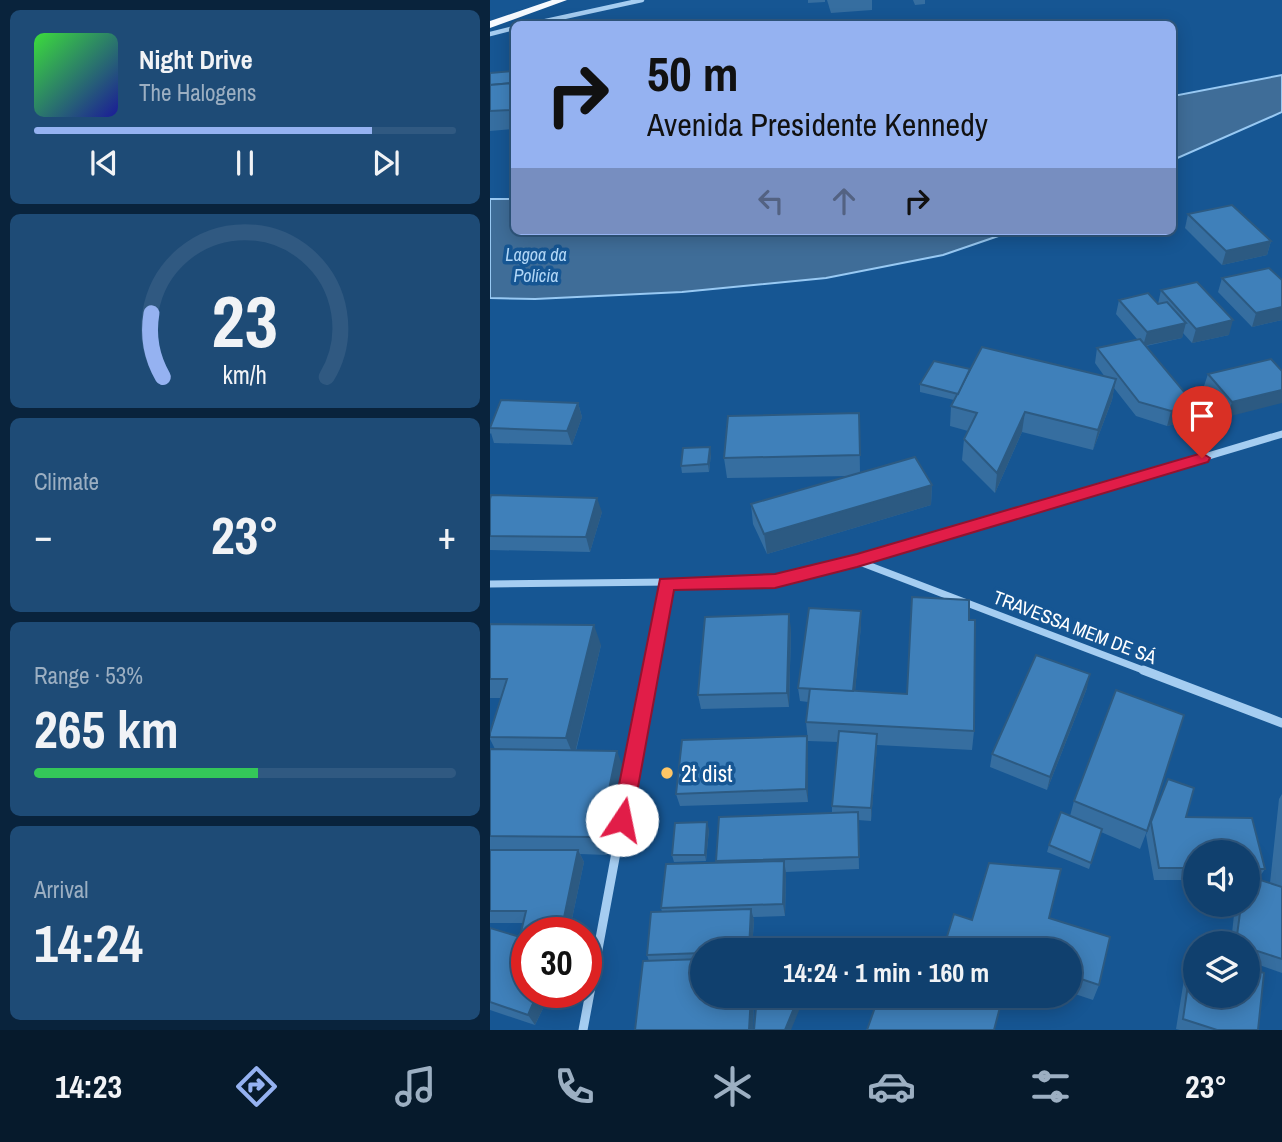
<!DOCTYPE html>
<meta charset="utf-8">
<style>
body{margin:0;font-family:"Archivo Narrow",sans-serif;background:#1e4b76;color:#f1f3f6;height:100vh;display:flex;flex-direction:column;font-size:26px;white-space:nowrap}
*{box-sizing:border-box;margin:0}
p{font-size:23px;color:#9cafc2}
.icon{flex:none;width:38px;height:38px;fill:none;stroke:currentColor;stroke-width:2;stroke-linecap:round;stroke-linejoin:round}
.map{position:relative;flex:1;overflow:hidden}
.sheet{display:flex;flex-direction:column;gap:10px;padding:10px;background:#09233c;width:490px}
.sheet>*{flex:none}
.hud{position:absolute;left:21px;top:21px;width:665px;height:214px;border-radius:10px;box-shadow:0 4px 18px #0003,0 0 0 2px #305981;background:#95b2f1;color:#111;overflow:hidden}
.controls{position:absolute;left:693px;top:840px;display:grid;gap:14px}
.controls a{display:grid;place-items:center;width:77px;height:77px;border-radius:50%;background:#10406e;box-shadow:0 4px 18px #0003,0 0 0 2px #305981;font-size:35px}
.speed{position:absolute;left:21px;top:917px;display:flex;gap:14px;font-size:35px;font-weight:700;text-align:center}
.speed>*{display:grid;place-content:center;width:91px;height:91px;border-radius:50%;background:#10406e;box-shadow:0 4px 18px #0003,0 0 0 2px #305981;line-height:1}
.speed .limit{border:10px solid #d22;background:#fff;color:#111}
.pin{position:absolute;display:grid;place-items:center;width:60px;height:60px;color:#fff;margin:-72px -30px;border-radius:50% 50% 50% 0;rotate:-45deg;box-shadow:0 0 7px #0007}
.pin .icon{rotate:45deg}
.me{position:absolute;width:77px;margin:-38px;rotate:11deg;stroke-linejoin:round;filter:drop-shadow(0 0 5px #0008)}
.turn{display:flex;align-items:center;gap:24px;height:147px;padding:0 21px;font-size:32px}
.turn .icon{width:91px;height:91px;stroke-width:2.5}
.turn b{display:block;font-size:49px;line-height:60px}
.lanes{display:flex;align-items:center;height:66px;padding:0 21px;background:#0003;justify-content:center;gap:35px;direction:ltr}
.lanes .off{opacity:.35}
.big{font-size:52px;font-weight:700;line-height:1.1}
.sheet .card{flex:1;display:flex;flex-direction:column;justify-content:center;gap:10px;min-width:0;padding:0 24px;border-radius:10px;background:#1e4b76}
.sheet .dial{align-items:center;gap:0}
.dial svg{height:182px;overflow:visible;fill:none;stroke:#305981;stroke-width:7;stroke-linecap:round;text-anchor:middle}
.dial text{fill:#f1f3f6;stroke:none}
.song{display:flex;align-items:center;gap:21px}
.cover{width:84px;height:84px;border-radius:10px;background:linear-gradient(135deg,hsl(120 70% 55%),hsl(240 70% 35%))}
.played{height:7px;border-radius:4px;background:linear-gradient(90deg,#95b2f1 80%,#305981 80%)}
.keys{display:flex;justify-content:space-around;direction:ltr}
.heat{display:flex;justify-content:space-between;align-items:center;font-size:38px;direction:ltr}
.charge{height:10px;border-radius:5px;background:linear-gradient(90deg,#34c759 53%,#305981 0)}
.trip{position:absolute;left:200px;top:938px;width:392px;height:70px;border-radius:35px;background:#10406e;box-shadow:0 4px 18px #0003,0 0 0 2px #305981;font-weight:700;line-height:70px;text-align:center}
.tabs{display:flex;height:112px;justify-content:space-around;align-items:center;background:#061a2c;color:#9cafc2}
.tabs .icon{width:49px;height:49px}
.tabs .current{color:#95b2f1}
.tabs b{font-size:32px;color:#f1f3f6}
main{display:flex;flex:1;min-height:0}
.map>svg:first-child{display:block}
.water{fill:#3f6d98;stroke:#98c9f3;stroke-width:2}
.lines{fill:none;stroke-linecap:round;stroke-linejoin:round}
.minor-far2{stroke:#a5cdf1;stroke-width:4.5}
.minor-far1{stroke:#a5cdf1;stroke-width:7}
.minor{stroke:#a5cdf1;stroke-width:9}
.trunk{fill:#f7faff;fill-rule:evenodd}
.wall{fill:#366ea0}
.shaded-wall{fill:#2c5a82}
.building{fill:#3f80ba;stroke:#2c5a82;stroke-width:2}
.route{fill:#e11d48;stroke:#92132f;stroke-width:2}
.poi-dot{fill:#ffc665;stroke:#165693;stroke-width:2.5}
.labels{text-anchor:middle;dominant-baseline:central;stroke-width:7;stroke-linejoin:round;paint-order:stroke}
.far-water-label{font-size:18px;font-style:italic;fill:#b2d7f7;stroke:#165693}
.street-label{font-size:19px;fill:#fff;stroke:#165693}
.near-poi-label{font-size:23px;fill:#fff;stroke:#165693;text-anchor:start}
</style>
<main>
<section class="sheet">
<div class="card">
<div class="song"><i class="cover"></i><div><b>Night Drive</b><p>The Halogens</p></div></div>
<div class="played"></div>
<div class="keys"><svg class="icon" aria-label="previous" viewBox="0 0 24 24"><path d="M18 5L8 12l10 7zM5 5v14"/></svg><svg class="icon" aria-label="pause" viewBox="0 0 24 24"><path d="M8 5v14M16 5v14"/></svg><svg class="icon" aria-label="next" viewBox="0 0 24 24"><path d="M6 5l10 7-10 7zM19 5v14"/></svg></div>
</div>
<div class="card dial"><svg viewBox="0 0 100 80">
<path d="M14 69A42 42 0 1 1 86 69"/>
<path d="M14 69A42 42 0 0 1 9 41" stroke="#95b2f1"/>
<text x="50" y="56" font-size="32" font-weight="700">23</text>
<text x="50" y="72" font-size="11">km/h</text>
</svg></div>
<div class="card"><p>Climate</p>
<div class="heat"><a>−</a><b class="big">23°</b><a>+</a></div>
</div>
<div class="card"><p>Range · 53%</p><b class="big">265 km</b><div class="charge"></div></div>
<div class="card"><p>Arrival</p><b class="big">14:24</b></div>
</section>
<div class="map">
<svg width="792" height="1030" viewBox="0 0 792 1030">
<rect width="100%" height="100%" fill="#165693"/>
<!-- water -->
<g class="water">
<path d="M792,75V112L683,160V96Z"/>
<path d="M0,199H24V231H523L453,255L336,278L192,292L45,299L0,298Z"/>
</g>
<g class="lines">
<!-- minor-far2 -->
<g class="minor-far2">
<path d="M42,24L152,0"/>
<path d="M0,34L24,28"/>
</g>
<!-- minor-far1 -->
<g class="minor-far1">
<path d="M367,561L658,672"/>
<path d="M0,584L285,581L367,561L792,434"/>
<path d="M160,672L176,584"/>
</g>
<!-- minor -->
<g class="minor">
<path d="M653,670L792,723"/>
<path d="M93,1030L160,670"/>
</g>
<!-- trunk -->
<path class="trunk" d="M62,0H77L0,28V21Z"/>
</g>
<!-- wall -->
<g class="wall">
<path d="M318,0H335V2L318,3Z"/>
<path d="M337,0H382V10L341,13Z"/>
<path d="M423,0H435V4L425,5Z"/>
<path d="M24,71V129L0,131V73Z"/>
<path d="M698,214L781,241L777,255L732,265L695,228Z"/>
<path d="M732,278L792,280V320L762,327L728,292Z"/>
<path d="M671,290L739,335L702,343L693,333L692,338L656,346L702,420L677,426L646,416L624,388L622,400L603,450L532,432L505,493L472,460L474,439L478,431L460,426L461,406L464,400L430,392V384L480,369L615,377L605,363L607,348L647,339L626,314L629,300L668,304Z"/>
<path d="M781,359L737,417L713,389L718,374Z"/>
<path d="M88,403L92,417L82,445L4,443L1,433L0,434V426Z"/>
<path d="M369,413L370,473L442,485L441,505L277,554L263,524L261,504L360,476L237,478L234,458Z"/>
<path d="M221,454L219,472L192,473L191,466Z"/>
<path d="M0,499L112,512L100,552L0,550Z"/>
<path d="M371,611V625L365,691L417,694L479,620L484,731L482,750L387,745L381,821L368,820L369,869L296,872L295,916L263,917L264,920L262,950H212V996H264L263,1030H145L159,961L157,955L172,912L171,908L227,863L226,861L342,813V806L348,742L318,741L316,722L318,702L310,701L308,688Z"/>
<path d="M0,624L111,645L86,751L134,770L117,855L90,854L94,862L79,933H37V992H61L45,1025L0,1010V928L35,939L31,932L33,923H0V749H5L0,739V733L11,698H0Z"/>
<path d="M301,629L299,707L211,709L208,695Z"/>
<path d="M597,688L557,790L500,767L502,754Z"/>
<path d="M317,736L318,750V802L190,806L186,794Z"/>
<path d="M678,779L704,788L696,817L762,818L775,869L768,879L780,883L789,799L792,794V973L758,961V943H741L745,905H758V852H705V880H664L656,835Z"/>
<path d="M584,801L657,831L650,849L611,832L599,869L557,852L559,845L580,816Z"/>
<path d="M219,829L216,861L184,862L182,855Z"/>
<path d="M559,918L609,985L603,1000L579,992V950H454L455,943L482,920Z"/>
<path d="M703,950L768,1030H690L686,1029L697,961Z"/>
</g>
<!-- shaded-wall -->
<g class="shaded-wall">
<path d="M24,84V126L20,110Z"/>
<path d="M781,241L777,255L732,265L736,251Z"/>
<path d="M792,307V320L762,327L766,313Z"/>
<path d="M743,320L739,335L702,343L706,329Z"/>
<path d="M696,323L692,338L653,346L657,332Z"/>
<path d="M626,379L622,400L603,450L608,430Z"/>
<path d="M792,390V403L737,417L742,402Z"/>
<path d="M88,403L92,417L82,445L77,431Z"/>
<path d="M706,406L702,420L677,426L681,411Z"/>
<path d="M535,412L532,432L505,493L507,473Z"/>
<path d="M220,447L221,454L219,472L218,464Z"/>
<path d="M442,485L441,505L277,554L274,534Z"/>
<path d="M107,498L112,512L100,552L96,537Z"/>
<path d="M371,611V625L364,705L363,691Z"/>
<path d="M299,614L301,629L299,707L297,693Z"/>
<path d="M104,625L111,645L84,757L76,738Z"/>
<path d="M600,674L597,688L557,790L560,777Z"/>
<path d="M387,734V747L381,821V808Z"/>
<path d="M317,736L318,750V802L316,789Z"/>
<path d="M127,751L134,770L117,855L109,837Z"/>
<path d="M217,822L219,829L216,861L215,855Z"/>
<path d="M88,850L94,862L79,933H71V932Z"/>
<path d="M294,861L296,873L295,916L293,904Z"/>
<path d="M261,909L264,920L262,950H259Z"/>
<path d="M48,992H61L45,1025L38,1015Z"/>
<path d="M261,996H264L263,1030H259Z"/>
<path d="M309,996H315L301,1030H295Z"/>
</g>
<!-- building -->
<g class="building">
<path d="M24,71V83L0,85V73Z"/>
<path d="M24,83L20,110L0,111V85Z"/>
<path d="M742,205L781,241L736,251L698,214Z"/>
<path d="M779,268L792,280V307L766,313L732,278Z"/>
<path d="M707,282L743,320L706,329L671,290Z"/>
<path d="M658,293L668,304L677,302L696,323L657,332L629,300Z"/>
<path d="M650,339L706,406L681,411L649,402L607,348Z"/>
<path d="M492,347L626,379L608,430L535,412L507,473L474,439L487,413L461,406Z"/>
<path d="M781,359L792,371V390L742,402L718,374Z"/>
<path d="M444,361L480,369L468,394L430,384Z"/>
<path d="M11,400L88,403L77,431L0,428Z"/>
<path d="M369,413L370,455L234,458L238,416Z"/>
<path d="M220,447L218,464L191,466L193,448Z"/>
<path d="M425,457L442,485L274,534L261,504Z"/>
<path d="M1,495L107,498L96,537L0,536V499Z"/>
<path d="M422,597L479,600V620H485L484,731L316,722L320,688L417,694Z"/>
<path d="M319,608L371,611L363,691L308,688Z"/>
<path d="M299,614L297,693L208,695L215,617Z"/>
<path d="M0,624L104,625L76,738L0,737V733L17,679H0Z"/>
<path d="M546,655L600,674L560,777L502,754Z"/>
<path d="M626,690L694,715L657,831L584,801Z"/>
<path d="M349,731L387,734L381,808L342,806Z"/>
<path d="M317,736L316,789L186,794L192,740Z"/>
<path d="M0,749L127,751L109,837L0,836Z"/>
<path d="M678,779L704,788L696,817L762,818L775,869H758V852H705V868H669L661,822Z"/>
<path d="M368,812L369,857L226,861L229,817Z"/>
<path d="M571,812L612,829L601,863L559,845Z"/>
<path d="M217,822L215,855H182L185,823Z"/>
<path d="M0,850H88L71,932H31L36,911H0Z"/>
<path d="M294,861L293,904L171,908L176,864Z"/>
<path d="M499,863L571,869L559,918L620,937L609,985L579,975V950H476L455,943L464,914L482,920Z"/>
<path d="M758,876L792,887V959L758,948V943H746L751,905H758Z"/>
<path d="M261,909L259,950H212V953L157,955L161,912Z"/>
<path d="M0,928L37,939V992H48L38,1015L0,1002Z"/>
<path d="M703,950H705V996H758V968L774,973L768,1030H727L693,1019Z"/>
<path d="M212,959V996H261L259,1030H145L153,961Z"/>
<path d="M267,996H309L295,1030H264Z"/>
<path d="M389,996H513L504,1030H377Z"/>
</g>
<!-- route -->
<path class="route" d="M712,453L720,458L718,462L367,567L285,588L184,590L142,820L139,827L132,829L125,827L122,820L170,579L285,574L367,554Z"/>
<!-- markers -->
<circle class="poi-dot" cx="177" cy="773" r="7"/>
<g class="labels">
<!-- far-water labels -->
<g class="far-water-label">
<text x="46" y="254">Lagoa da<tspan x="46" dy="21">Polícia</tspan></text>
</g>
<!-- street labels -->
<g class="street-label">
<text transform="translate(585 627) rotate(21)">TRAVESSA MEM DE SÁ</text>
</g>
<!-- near-poi labels -->
<g class="near-poi-label">
<text x="191" y="773">2t dist</text>
</g>
</g>
</svg>
<div class="controls">
<a><svg class="icon" aria-label="sound" viewBox="0 0 24 24"><path d="M4 9h4l5-4v14l-5-4H4zM17 9q2 3 0 6"/></svg></a>
<a><svg class="icon" aria-label="layers" viewBox="0 0 24 24"><path d="M12 4l9 5-9 5-9-5zM3 14l9 5 9-5"/></svg></a>
</div>
<div class="speed"><div class="limit">30</div></div>
<div class="pin" style="left:712px;top:458px;background:#d93025"><svg class="icon" aria-label="arrive" viewBox="0 0 24 24"><path d="M6 21V4h12l-3 4 3 4H6"/></svg></div>
<svg class="me" style="left:132px;top:820px" viewBox="-20 -20 40 40"><circle r="19" fill="#fff"/><path d="M0-13L10 11 0 6-10 11z" fill="#e11d48"/></svg>
<div class="trip">14:24 · 1 min · 160 m</div>
<div class="hud">
<div class="turn"><svg class="icon" aria-label="right" viewBox="0 0 24 24"><path d="M7 20v-9h11M14 6l5 5-5 5"/></svg><div><b>50 m</b>Avenida Presidente Kennedy</div></div>
<div class="lanes"><svg class="icon off" aria-label="left" viewBox="0 0 24 24"><path d="M17 20v-9H6M10 6l-5 5 5 5"/></svg><svg class="icon off" aria-label="ahead" viewBox="0 0 24 24"><path d="M12 20V5M6 11l6-6 6 6"/></svg><svg class="icon" aria-label="right" viewBox="0 0 24 24"><path d="M7 20v-9h11M14 6l5 5-5 5"/></svg></div>
</div>
</div>
</main>
<nav class="tabs">
<b>14:23</b>
<svg class="icon current" aria-label="directions" viewBox="0 0 24 24"><path d="M12 3l9 9-9 9-9-9zM9 14v-3h6M13 9l2 2-2 2"/></svg>
<svg class="icon" aria-label="music" viewBox="0 0 24 24"><path d="M9 18V5l10-2v13"/><circle cx="6" cy="18" r="3"/><circle cx="16" cy="16" r="3"/></svg>
<svg class="icon" aria-label="phone" viewBox="0 0 24 24"><path d="M5 4h4l2 5-3 2q2 4 5 5l2-3 5 2v4C11 20 4 13 5 4z"/></svg>
<svg class="icon" aria-label="climate" viewBox="0 0 24 24"><path d="M12 3v18M4 7l16 10M4 17L20 7"/></svg>
<svg class="icon" aria-label="car" viewBox="0 0 24 24"><path d="M5 17H2v-5l4-1 3-4h7l3 4 3 1v5h-3M9 17h6M6 11h13"/><circle cx="7" cy="17" r="2"/><circle cx="17" cy="17" r="2"/></svg>
<svg class="icon" aria-label="filters" viewBox="0 0 24 24"><path d="M4 7h16M4 17h16"/><circle cx="9" cy="7" r="2"/><circle cx="15" cy="17" r="2"/></svg>
<b>23°</b>
</nav>
